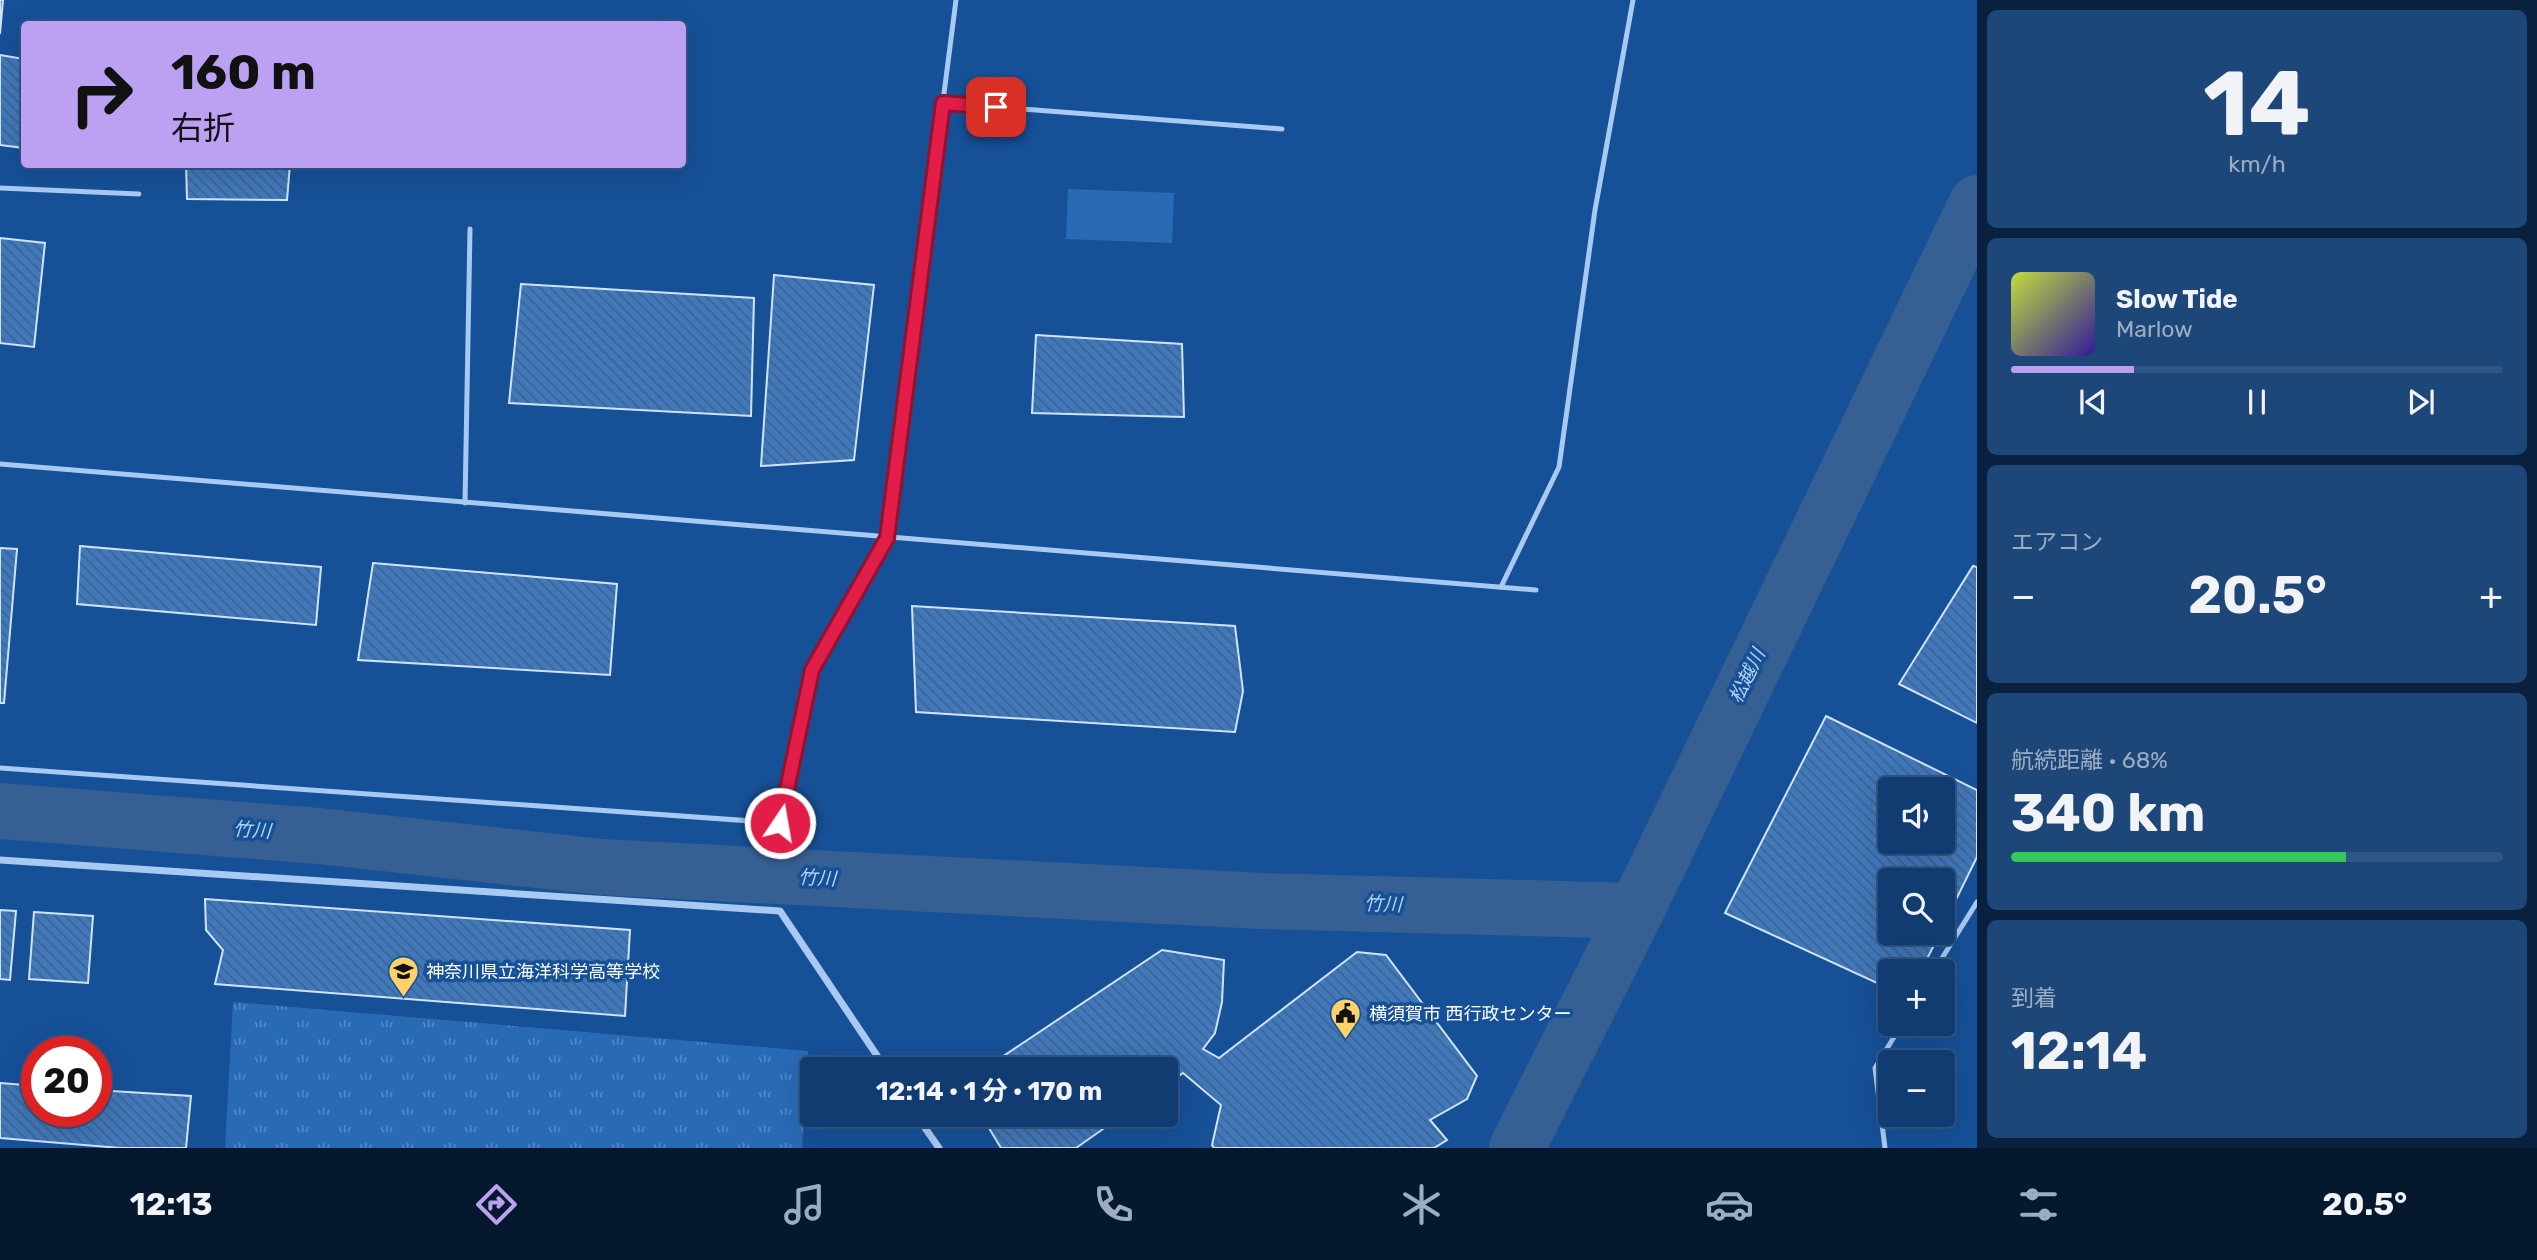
<!DOCTYPE html>
<html lang="ja">
<meta charset="utf-8">
<style>
body{margin:0;font-family:Rubik,"Noto Sans JP",sans-serif;background:#1e4779;color:#f1f3f6;height:100vh;display:flex;flex-direction:column;font-size:26px;white-space:nowrap}
*{box-sizing:border-box;margin:0}
p{font-size:23px;color:#9cadc3}
.icon{flex:none;width:38px;height:38px;fill:none;stroke:currentColor;stroke-width:2;stroke-linecap:round;stroke-linejoin:round}
.map{position:relative;flex:1;overflow:hidden}
.details{display:flex;flex-direction:column;gap:10px;padding:10px;background:#09213e;width:560px}
.details>*{flex:none}
.guide{position:absolute;left:21px;top:21px;width:665px;height:147px;border-radius:7px;box-shadow:0 7px 28px #0002,0 0 0 2px #305684;background:#bca0f2;color:#111;overflow:hidden}
.buttons{position:absolute;left:1878px;top:777px;display:grid;gap:14px}
.buttons a{display:grid;place-items:center;width:77px;height:77px;border-radius:7px;background:#103c71;box-shadow:0 7px 28px #0002,0 0 0 2px #305684;font-size:35px}
.speed{position:absolute;left:21px;top:1036px;display:flex;gap:14px;font-size:35px;font-weight:700;text-align:center}
.speed>*{display:grid;place-content:center;width:91px;height:91px;border-radius:50%;background:#103c71;box-shadow:0 7px 28px #0002,0 0 0 2px #305684;line-height:1}
.speed .limit{border:10px solid #d22;background:#fff;color:#111}
.pin{position:absolute;display:grid;place-items:center;width:60px;height:60px;color:#fff;margin:-30px;border-radius:14px;box-shadow:0 4px 10px #0006}
.me{position:absolute;width:77px;margin:-38px;rotate:12deg;stroke-linejoin:round;filter:drop-shadow(0 0 5px #0008)}
.turn{display:flex;align-items:center;gap:24px;height:147px;padding:0 35px;font-size:32px}
.turn .icon{width:91px;height:91px;stroke-width:2.5}
.turn b{display:block;font-size:49px;line-height:60px}
.big{font-size:52px;font-weight:700;line-height:1.1}
.details .card{flex:1;display:flex;flex-direction:column;justify-content:center;gap:10px;min-width:0;padding:0 24px;border-radius:10px;background:#1e4779}
.details .dial{align-items:center;gap:0}
.dial b{font-size:91px;line-height:1}
.song{display:flex;align-items:center;gap:21px}
.cover{width:84px;height:84px;border-radius:10px;background:linear-gradient(135deg,hsl(70 70% 55%),hsl(250 70% 35%))}
.played{height:7px;border-radius:4px;background:linear-gradient(90deg,#bca0f2 25%,#305684 25%)}
.keys{display:flex;justify-content:space-around;direction:ltr}
.heat{display:flex;justify-content:space-between;align-items:center;font-size:38px;direction:ltr}
.charge{height:10px;border-radius:5px;background:linear-gradient(90deg,#34c759 68%,#305684 0)}
.trip{position:absolute;left:800px;top:1057px;width:378px;height:70px;border-radius:7px;background:#103c71;box-shadow:0 7px 28px #0002,0 0 0 2px #305684;font-weight:700;line-height:70px;text-align:center}
.menu{display:flex;height:112px;justify-content:space-around;align-items:center;background:#06182d;color:#9cadc3}
.menu .icon{width:49px;height:49px}
.menu .current{color:#bca0f2}
.menu b{font-size:32px;color:#f1f3f6}
main{display:flex;flex:1;min-height:0}
.map>svg:first-child{display:block}
.green{fill:#296ab5}
.park{fill:url(#park-tufts)}
.lines{fill:none;stroke-linecap:round;stroke-linejoin:round}
.river{stroke:#366094;stroke-width:56}
.building{fill:url(#building-back-hatch);stroke:#cfe4fc;stroke-width:2;fill-rule:evenodd}
.service{stroke:#a8caf2;stroke-width:5}
.minor{stroke:#a8caf2;stroke-width:7}
.route-casing{stroke:#92132f;stroke-width:18}
.route{stroke:#e11d48;stroke-width:12}
.labels{text-anchor:middle;dominant-baseline:central;stroke-width:7;stroke-linejoin:round;paint-order:stroke}
.poi-label{font-size:18px;fill:#fff;stroke:#165097;text-anchor:start}
.water-label{font-size:19px;font-style:italic;fill:#b4d4f8;stroke:#165097}
</style>
<main>
<div class="map">
<svg width="1977" height="1148" viewBox="0 0 1977 1148">
<defs>
<pattern id="park-tufts" width="24" height="20" patternUnits="userSpaceOnUse" patternTransform="scale(1.75)"><rect width="24" height="20" fill="#296ab5"/><path d="M3 7l-1-3M5 7V3M7 7l1-3M15 17l-1-3M17 17v-4M19 17l1-3" fill="none" stroke="#5488c4"/></pattern>
<pattern id="building-back-hatch" width="6" height="6" patternUnits="userSpaceOnUse" patternTransform="scale(1.75)"><rect width="6" height="6" fill="#3e79be"/><path d="M-1 5l2 2M0 0l6 6M5-1l2 2" fill="none" stroke="#456285"/></pattern>
</defs>
<rect width="100%" height="100%" fill="#165097"/>
<!-- green -->
<path class="green" d="M1068,189L1174,193L1172,243L1066,239Z"/>
<!-- park -->
<path class="park" d="M233,1002L808,1051L802,1148H225Z"/>
<g class="lines">
<!-- river -->
<g class="river">
<path d="M0,811L319,836L601,867L1262,901L1636,911"/>
<path d="M1517,1148L1636,911L1977,203"/>
</g>
</g>
<!-- building -->
<g class="building">
<path d="M0,0H3L0,34Z"/>
<path d="M0,55L24,59V148L0,145Z"/>
<path d="M186,164H290L287,200L187,199Z"/>
<path d="M0,238L45,243L34,347L0,343Z"/>
<path d="M774,275L874,285L854,460L761,466Z"/>
<path d="M521,284L754,298L751,416L509,403Z"/>
<path d="M1036,335L1182,344L1184,417L1032,413Z"/>
<path d="M80,546L321,567L316,625L77,604Z"/>
<path d="M0,548L17,549L4,703H0Z"/>
<path d="M373,563L617,584L610,675L358,660Z"/>
<path d="M1973,566L1977,567V723L1899,684Z"/>
<path d="M912,606L1235,626L1243,691L1235,732L916,712Z"/>
<path d="M1826,716L1977,790V857L1942,928V880H1890V933H1940L1921,971H1890V989L1725,913ZM1890,789H1942V842H1890Z"/>
<path d="M205,899L630,930L625,1016L215,984L223,950L206,930Z"/>
<path d="M0,910L16,911L10,980L0,979Z"/>
<path d="M34,912L93,916L88,983L29,979Z"/>
<path d="M1162,950L1224,960L1222,1002L1215,1033L1203,1049L1219,1058L1357,952L1386,955L1477,1076L1467,1099L1430,1120L1447,1140L1434,1148H1214L1212,1145L1221,1105L1183,1073L1166,1085V1069H984Z"/>
<path d="M0,1083L37,1086V1111H96V1090L191,1096L186,1148H120L0,1138Z"/>
<path d="M981,1115H1123L1076,1148H1001Z"/>
</g>
<g class="lines">
<!-- service -->
<g class="service">
<path d="M943,103L1282,129"/>
<path d="M0,188L139,194"/>
<path d="M0,464L1536,590"/>
<path d="M465,503L470,229"/>
<path d="M1501,587L1559,467L1595,210L1633,0"/>
<path d="M0,768L780,823L812,670L887,538L956,0"/>
<path d="M1934,971L1977,902"/>
<path d="M1885,1148L1875,1068L1902,1024"/>
</g>
<!-- minor -->
<g class="minor">
<path d="M0,860L780,911L886,1069"/>
<path d="M916,1115L939,1148"/>
</g>
</g>
<g class="lines">
<defs>
<path id="route" d="M780,823L812,670L887,538L943,103L996,107"/>
</defs>
<!-- route casing -->
<use href="#route" class="route-casing"/>
<!-- route -->
<use href="#route" class="route"/>
</g>
<!-- icons -->
<defs>
<symbol id="school-pin" viewBox="-11 -11 22 30"><path d="M0 17L-7.5 6A9.5 9.5 0 1 1 7.5 6Z" fill="#ffd269" stroke="#165097"/><path d="M0-5L7-2L0 1L-7-2ZM-4 1L0 2.5L4 1V4Q0 6-4 4Z" fill="#111"/></symbol>
<symbol id="civic-pin" viewBox="-11 -11 22 30"><path d="M0 17L-7.5 6A9.5 9.5 0 1 1 7.5 6Z" fill="#ffd269" stroke="#165097"/><path d="M-.6-6.5H3V-4.5H.6V-3L4-1V1h2V6H-6V1h2V-1L-.6-3ZM-1.2 2.5V6h2.4V2.5Z" fill="#111"/></symbol>
</defs>
<g fill-rule="evenodd">
<use href="#school-pin" x="386" y="954" width="35" height="47"/>
<use href="#civic-pin" x="1328" y="996" width="35" height="47"/>
</g>
<g class="labels">
<!-- poi labels -->
<g class="poi-label">
<text x="426" y="972">神奈川県立海洋科学高等学校</text>
<text x="1369" y="1014">横須賀市 西行政センター</text>
</g>
<!-- water labels -->
<g class="water-label">
<text transform="translate(1747 676) rotate(-64)">松越川</text>
<text transform="translate(252 830) rotate(4)">竹川</text>
<text transform="translate(817 878) rotate(3)">竹川</text>
<text transform="translate(1383 904) rotate(2)">竹川</text>
</g>
</g>
</svg>
<div class="buttons">
<a><svg class="icon" aria-label="sound" viewBox="0 0 24 24"><path d="M4 9h4l5-4v14l-5-4H4zM17 9q2 3 0 6"/></svg></a>
<a><svg class="icon" aria-label="search" viewBox="0 0 24 24"><circle cx="10" cy="10" r="6"/><path d="M15 15l6 6"/></svg></a>
<a>+</a>
<a>−</a>
</div>
<div class="speed"><div class="limit">20</div></div>
<div class="pin" style="left:996px;top:107px;background:#d93025"><svg class="icon" aria-label="arrive" viewBox="0 0 24 24"><path d="M6 21V4h12l-3 4 3 4H6"/></svg></div>
<svg class="me" style="left:780px;top:823px" viewBox="-20 -20 40 40"><circle r="17" fill="#e11d48" stroke="#fff" stroke-width="3"/><path d="M0-11L8 9 0 5-8 9z" fill="#fff"/></svg>
<div class="trip">12:14 · 1 分 · 170 m</div>
<div class="guide">
<div class="turn"><svg class="icon" aria-label="right" viewBox="0 0 24 24"><path d="M7 20v-9h11M14 6l5 5-5 5"/></svg><div><b>160 m</b>右折</div></div>
</div>
</div>
<section class="details">
<div class="card dial"><b>14</b><p>km/h</p></div>
<div class="card">
<div class="song"><i class="cover"></i><div><b>Slow Tide</b><p>Marlow</p></div></div>
<div class="played"></div>
<div class="keys"><svg class="icon" aria-label="previous" viewBox="0 0 24 24"><path d="M18 5L8 12l10 7zM5 5v14"/></svg><svg class="icon" aria-label="pause" viewBox="0 0 24 24"><path d="M8 5v14M16 5v14"/></svg><svg class="icon" aria-label="next" viewBox="0 0 24 24"><path d="M6 5l10 7-10 7zM19 5v14"/></svg></div>
</div>
<div class="card"><p>エアコン</p>
<div class="heat"><a>−</a><b class="big">20.5°</b><a>+</a></div>
</div>
<div class="card"><p>航続距離 · 68%</p><b class="big">340 km</b><div class="charge"></div></div>
<div class="card"><p>到着</p><b class="big">12:14</b></div>
</section>
</main>
<nav class="menu">
<b>12:13</b>
<svg class="icon current" aria-label="directions" viewBox="0 0 24 24"><path d="M12 3l9 9-9 9-9-9zM9 14v-3h6M13 9l2 2-2 2"/></svg>
<svg class="icon" aria-label="music" viewBox="0 0 24 24"><path d="M9 18V5l10-2v13"/><circle cx="6" cy="18" r="3"/><circle cx="16" cy="16" r="3"/></svg>
<svg class="icon" aria-label="phone" viewBox="0 0 24 24"><path d="M5 4h4l2 5-3 2q2 4 5 5l2-3 5 2v4C11 20 4 13 5 4z"/></svg>
<svg class="icon" aria-label="climate" viewBox="0 0 24 24"><path d="M12 3v18M4 7l16 10M4 17L20 7"/></svg>
<svg class="icon" aria-label="car" viewBox="0 0 24 24"><path d="M5 17H2v-5l4-1 3-4h7l3 4 3 1v5h-3M9 17h6M6 11h13"/><circle cx="7" cy="17" r="2"/><circle cx="17" cy="17" r="2"/></svg>
<svg class="icon" aria-label="filters" viewBox="0 0 24 24"><path d="M4 7h16M4 17h16"/><circle cx="9" cy="7" r="2"/><circle cx="15" cy="17" r="2"/></svg>
<b>20.5°</b>
</nav>
